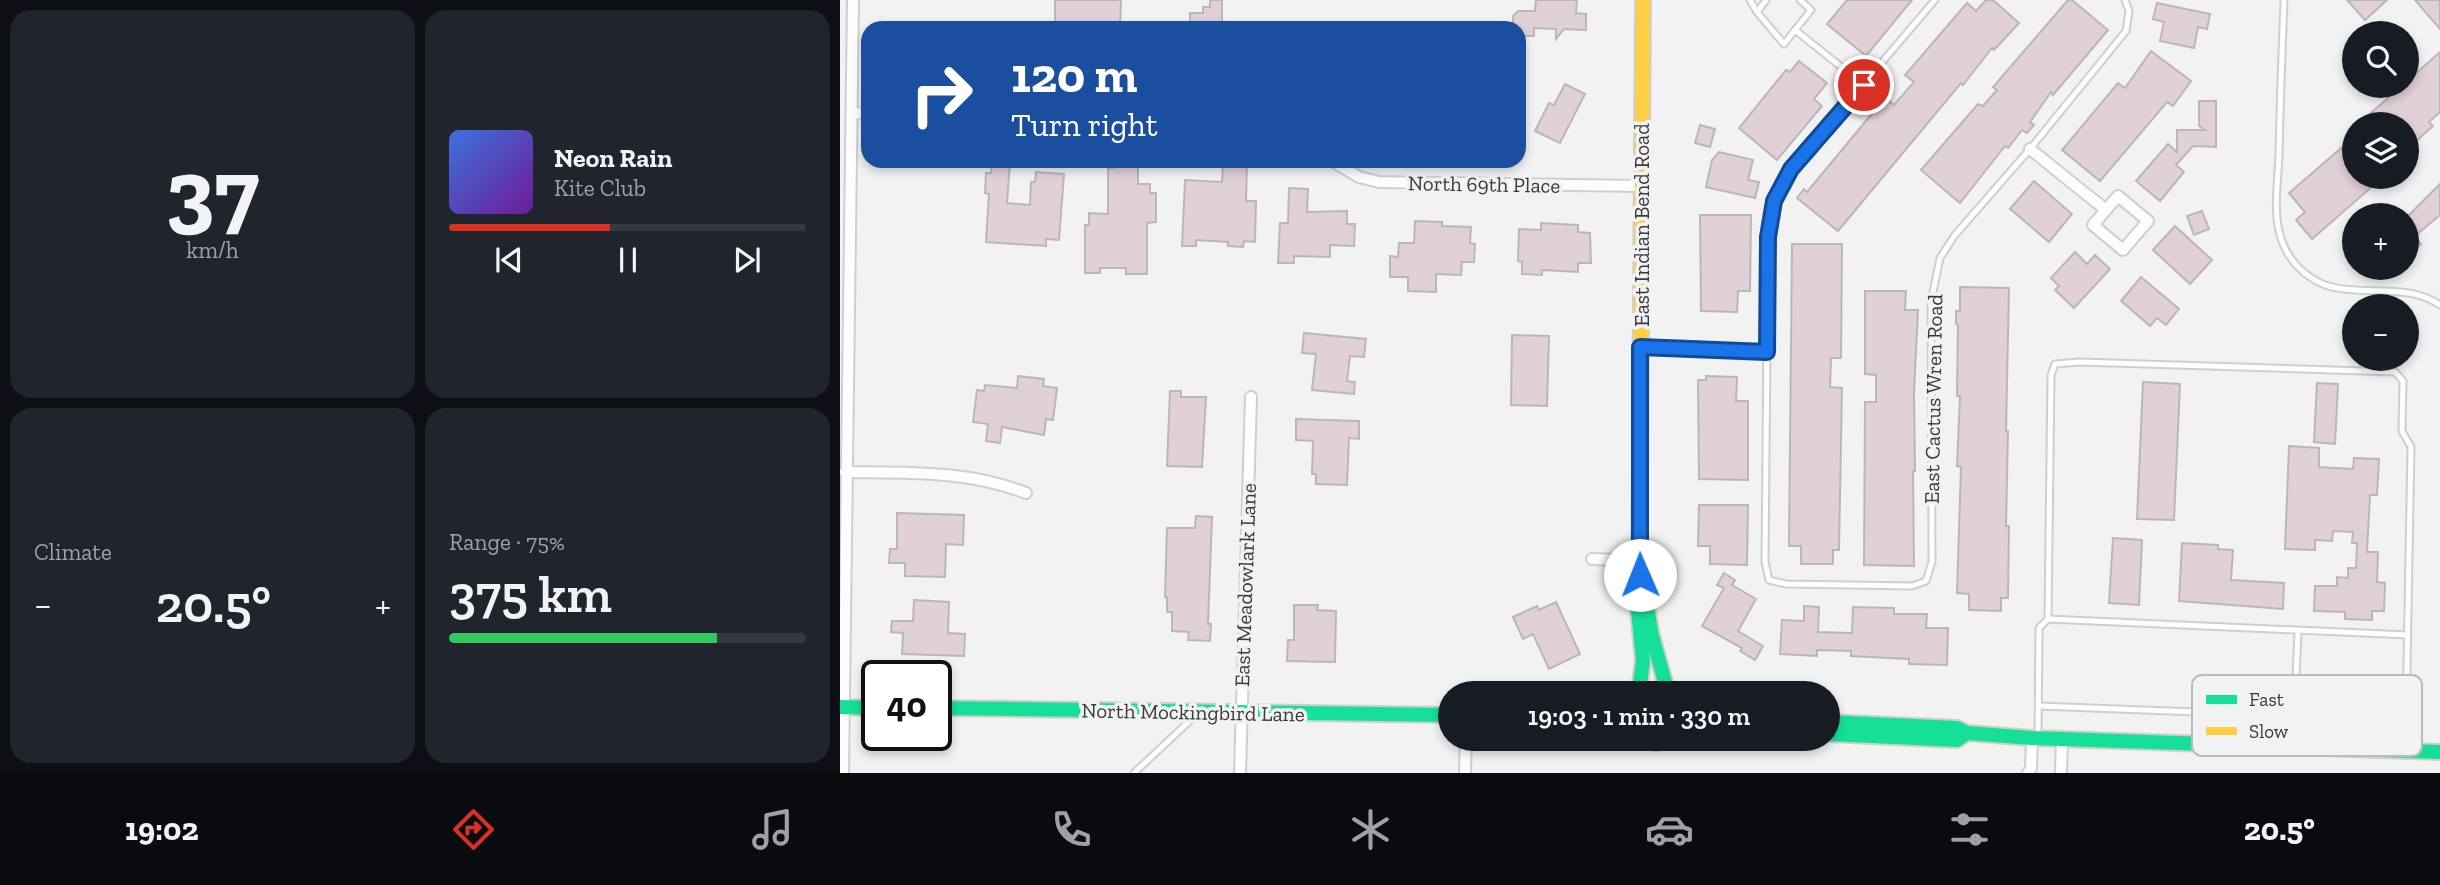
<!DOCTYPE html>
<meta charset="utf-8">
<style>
body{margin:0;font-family:"Zilla Slab",serif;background:#20242c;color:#f1f3f6;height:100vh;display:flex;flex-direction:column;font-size:26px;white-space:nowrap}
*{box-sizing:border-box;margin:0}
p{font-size:23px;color:#9ea1a6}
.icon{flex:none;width:38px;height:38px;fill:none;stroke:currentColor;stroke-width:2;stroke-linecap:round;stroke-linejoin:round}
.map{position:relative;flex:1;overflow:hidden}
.side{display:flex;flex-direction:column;gap:10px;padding:10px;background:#0d0f14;width:840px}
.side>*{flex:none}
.top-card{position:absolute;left:21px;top:21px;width:665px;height:147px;border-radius:21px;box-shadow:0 4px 10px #0003;background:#1a4fa0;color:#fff;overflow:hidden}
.fabs{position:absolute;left:1502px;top:21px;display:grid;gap:14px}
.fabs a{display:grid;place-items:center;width:77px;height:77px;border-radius:50%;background:#171b24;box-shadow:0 4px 10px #0003;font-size:35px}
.speed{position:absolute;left:21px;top:660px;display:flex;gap:14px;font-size:35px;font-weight:700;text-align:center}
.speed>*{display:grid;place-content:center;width:91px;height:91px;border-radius:50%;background:#171b24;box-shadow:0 4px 10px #0003;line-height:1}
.speed .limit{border:4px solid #111;border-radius:10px;background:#fff;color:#111}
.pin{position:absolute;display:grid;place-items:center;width:60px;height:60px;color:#fff;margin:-30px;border:4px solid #fff;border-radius:50%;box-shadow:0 2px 7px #0007}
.me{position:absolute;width:77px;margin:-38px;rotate:359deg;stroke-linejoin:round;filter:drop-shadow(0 0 5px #0008)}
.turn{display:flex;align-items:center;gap:24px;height:147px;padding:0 35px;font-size:32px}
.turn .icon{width:91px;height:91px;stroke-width:2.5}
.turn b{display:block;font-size:49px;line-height:60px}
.big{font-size:52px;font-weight:600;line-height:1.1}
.side .card{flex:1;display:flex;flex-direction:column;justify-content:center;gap:10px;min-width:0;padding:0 24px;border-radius:21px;background:#20242c}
.side .dial{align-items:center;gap:0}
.dial b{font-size:91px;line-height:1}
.song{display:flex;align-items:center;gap:21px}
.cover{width:84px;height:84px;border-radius:10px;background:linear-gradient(135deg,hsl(220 70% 55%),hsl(280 70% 35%))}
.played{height:7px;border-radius:4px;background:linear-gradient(90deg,#d93025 45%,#363941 45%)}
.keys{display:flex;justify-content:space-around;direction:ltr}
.heat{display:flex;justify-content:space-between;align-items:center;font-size:38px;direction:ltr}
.charge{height:10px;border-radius:5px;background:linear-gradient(90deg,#34c759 75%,#363941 0)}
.side .tiles{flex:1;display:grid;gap:10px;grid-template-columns:repeat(2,1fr)}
.trip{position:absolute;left:598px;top:681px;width:402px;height:70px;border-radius:35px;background:#171b24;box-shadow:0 4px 10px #0003;font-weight:600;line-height:70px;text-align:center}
.dock{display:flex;height:112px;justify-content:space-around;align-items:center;background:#090b0e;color:#9ea1a6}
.dock .icon{width:49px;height:49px}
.dock .current{color:#d93025}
.dock b{font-size:32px;color:#f1f3f6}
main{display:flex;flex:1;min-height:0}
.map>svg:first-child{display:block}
.building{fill:#e1d0d6;stroke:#b8b8b9;stroke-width:2}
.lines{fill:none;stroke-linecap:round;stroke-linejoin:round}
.lane-casing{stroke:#cfcfd0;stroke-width:9}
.street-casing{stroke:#cfcfd0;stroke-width:14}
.fast-casing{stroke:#cfcfd0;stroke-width:18}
.slow-casing{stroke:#cfcfd0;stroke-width:18}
.lane{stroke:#fdfdfd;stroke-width:5}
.street{stroke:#fdfdfd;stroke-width:10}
.fast{stroke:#16e098;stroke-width:14}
.slow{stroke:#ffcf43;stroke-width:14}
.route-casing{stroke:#114b97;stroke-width:18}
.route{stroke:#1a73e8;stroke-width:12}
.labels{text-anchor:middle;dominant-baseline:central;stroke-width:7;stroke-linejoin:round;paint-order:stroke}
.street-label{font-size:21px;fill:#3b3b3c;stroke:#f1f2f4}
.key{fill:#f1f2f4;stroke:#babbbd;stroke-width:2}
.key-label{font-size:19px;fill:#3b3b3c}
</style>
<main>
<section class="side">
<div class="tiles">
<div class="card dial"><b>37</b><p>km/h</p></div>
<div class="card">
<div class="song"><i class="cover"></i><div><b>Neon Rain</b><p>Kite Club</p></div></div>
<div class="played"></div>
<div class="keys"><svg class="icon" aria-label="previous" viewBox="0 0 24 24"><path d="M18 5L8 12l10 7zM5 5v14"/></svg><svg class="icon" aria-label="pause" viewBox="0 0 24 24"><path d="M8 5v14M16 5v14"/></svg><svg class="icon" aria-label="next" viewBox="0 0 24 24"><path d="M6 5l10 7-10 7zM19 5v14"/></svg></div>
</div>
<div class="card"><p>Climate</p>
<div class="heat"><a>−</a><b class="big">20.5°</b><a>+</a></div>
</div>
<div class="card"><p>Range · 75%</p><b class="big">375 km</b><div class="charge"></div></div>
</div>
</section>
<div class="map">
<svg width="1600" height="773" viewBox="0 0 1600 773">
<rect width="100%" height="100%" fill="#f2f2f3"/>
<!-- building -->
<g class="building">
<path d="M215,0H281L280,28H215Z"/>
<path d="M370,0H382V28H350V13H363V7H370Z"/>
<path d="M696,0H737L736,13L746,14V30L724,29L716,39V29L694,28V36H681V29L673,28V16L678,11H695Z"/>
<path d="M1007,0H1072L1026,56L987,24Z"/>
<path d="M1146,0H1153L1179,23L1154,50L1152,48L1123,85L1121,83L998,231L957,198L964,189L967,192L1045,98L1054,105L1074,82L1065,75L1127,3L1136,11Z"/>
<path d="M1228,0H1232L1268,30L1213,95L1211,92L1190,122L1194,125L1187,133L1182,130L1168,148L1165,146L1120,203L1081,170L1138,104L1143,106L1157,90L1153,87Z"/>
<path d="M1507,0H1547L1525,20Z"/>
<path d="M1575,0H1600V29Z"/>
<path d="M1317,3L1370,14L1367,29L1358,27L1354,48L1320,41L1324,22L1313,19Z"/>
<path d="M1311,51L1351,81L1333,106L1327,102L1260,181L1222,150L1278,83L1285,88Z"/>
<path d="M1600,52V112L1589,122L1593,126L1573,144L1566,137V124H1518L1562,86H1566V82Z"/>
<path d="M959,61L987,83L974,99L982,106L937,160L899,128L946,70L950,72Z"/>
<path d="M725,84L745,94L720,143L695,131L709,103L714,105Z"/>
<path d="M1359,101H1376V147L1353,146L1336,165L1344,172L1320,201L1296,181L1328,144L1337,152V130H1365L1359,126Z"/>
<path d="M860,125L875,129L870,147L855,143Z"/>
<path d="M1514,137V177H1543L1472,239L1456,220L1465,212L1449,193Z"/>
<path d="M879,152L913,160L908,180L919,182L915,198L866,187L872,160Z"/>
<path d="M273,161H298V184H310V193H316V222L307,223V274H286V268H260V273H245V225H249V213L268,214V168H273Z"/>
<path d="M383,161L407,162L406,201H416L415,242L404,241L403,247L388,246V242L356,240V246H342L345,180L382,182Z"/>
<path d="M152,162L170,163L167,203L190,205L191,182H195L196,172L224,174L219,240L206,239V246L146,242L149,194L145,193L146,173H151Z"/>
<path d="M1194,181L1232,214L1209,242L1170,209Z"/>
<path d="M1600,184V215L1575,236L1581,244L1566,257V218Z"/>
<path d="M449,188L468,189L467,212L507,211V224H515L514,246L490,245V257L454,256V263H438L440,223H448Z"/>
<path d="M1362,211L1369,229L1354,235L1347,216Z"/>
<path d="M860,215H911L910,291H898L897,312L861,311Z"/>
<path d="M575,221L602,222V226L631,227L630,243L635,244L634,262H622L621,275L596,274V292L568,291V277H550V256L558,257L559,243H574Z"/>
<path d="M701,223L738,225V232L750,233L751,263H738V272L702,270V275L682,274V262L678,261L679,229L701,230Z"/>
<path d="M1335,226L1372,260L1350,284L1313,250Z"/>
<path d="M952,244H1002L1001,358H991L990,387L1002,388L999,550H993V564H961V546H949Z"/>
<path d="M1235,252L1247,264L1255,255L1270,269L1234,308L1215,290L1219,286L1211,278Z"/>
<path d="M1301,277L1339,309L1326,325L1317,318L1310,326L1281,301Z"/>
<path d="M1120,287L1169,288L1166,431H1168L1166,526H1169L1168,598H1161V611L1129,610V594L1117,593L1121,467L1117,466L1120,396H1117L1118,325L1116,324V311H1120Z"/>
<path d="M1025,291H1066L1065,310H1078L1074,393L1075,471H1073L1074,566L1024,565L1025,402H1036V375L1025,374Z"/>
<path d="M464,333L526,339L524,357L510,356L507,381L515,382L514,394L472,390L476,354L462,353Z"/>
<path d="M672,335L709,336L707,406L671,405Z"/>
<path d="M178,376L204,379L203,386L217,388L213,420L206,419L204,435L162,427L160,443L146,441L148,424L133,422L137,390L144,391L145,385L177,388Z"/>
<path d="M866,376L897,377L896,401H908V480L859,479L858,380H866Z"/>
<path d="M1303,382L1340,384L1334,520L1297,519Z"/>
<path d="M1477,383L1498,384L1495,444L1474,442Z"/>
<path d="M330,391H341V397H366L362,467L327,466Z"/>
<path d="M456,419L519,421V439L509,438L507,485L476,484V474H472L473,441L456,440Z"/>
<path d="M1449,446L1479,448V467L1513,469L1514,458L1539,459L1537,495H1530L1527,552H1538L1537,582L1545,583L1544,611H1532V620L1505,619V612L1474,611L1475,586H1497V577L1508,578V568H1516L1517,543H1512L1513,532L1493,531L1492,541L1475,540V550L1445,549Z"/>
<path d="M859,505H908L907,565L870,564V546H858Z"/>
<path d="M57,513L124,515L123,545L106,544L105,577L65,576V563H49L50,549H57Z"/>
<path d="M356,516L372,517L368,624H371L370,641L348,640L349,632L332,631V612H327V597H325L327,528H355Z"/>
<path d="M1273,538L1302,540L1299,605L1269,603Z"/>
<path d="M1342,543L1378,545V549L1393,550L1391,580L1444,583L1443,609L1339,601Z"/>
<path d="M884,573L895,580L892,585L916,599L898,631L923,646L915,660L900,651L902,648L862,626L884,588L877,585Z"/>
<path d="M74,600L109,602L108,633L125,634L124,656L62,654L63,633L51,632L52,621H73Z"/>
<path d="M716,602L740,654L709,669L693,634L683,639L673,617L697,606L699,610Z"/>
<path d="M454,605H478L477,610L496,611L495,662L447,661L448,640H454Z"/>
<path d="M964,606L979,607L978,632L1012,633L1013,607L1054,608V614H1087L1086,628H1108L1107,665L1069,664V659L1011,656V651L977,650V656L940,654L942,620L964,621Z"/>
</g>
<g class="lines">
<defs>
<g id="lane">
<path d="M910,0L917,12"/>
<path d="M926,0L917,12L944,44L955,30"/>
<path d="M960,0L971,10L955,30L1024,85"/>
<path d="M1095,0L951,169L934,201L928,237L925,562L929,580L946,584L1072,586L1086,581L1092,562L1091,302L1100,258L1115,235L1190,149L1286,31L1289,11L1285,0"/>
<path d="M1444,0C1442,52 1440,104 1439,155C1438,182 1432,215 1442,241C1449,261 1465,277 1485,285C1522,297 1567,282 1600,305"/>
<path d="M803,347L927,352"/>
<path d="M1568,635L1208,619L1211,375L1215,364L1240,362L1555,372L1563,381L1562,431L1571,447L1566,720L1569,748"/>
<path d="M1199,706L1566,720"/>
<path d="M1198,738L1199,628L1208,619"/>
<path d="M1453,744L1458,632"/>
<path d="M294,773L356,715"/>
</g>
<g id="street">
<path d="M13,113L28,114"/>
<path d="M1190,149L1266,210"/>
<path d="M492,161L519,177L539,182L801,186"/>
<path d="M1278,196L1308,221L1283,250L1253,225Z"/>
<path d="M5,472C68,473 126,470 186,493"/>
<path d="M752,559L799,561"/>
<path d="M3,773L13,0"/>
<path d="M400,773L411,397"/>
<path d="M625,773L626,738"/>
<path d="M1188,773L1191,768L1192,738"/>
<path d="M1221,773L1222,739"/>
</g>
<g id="fast">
<path d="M800,467L799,561L812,636L828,693"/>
<path d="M796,590L803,661L799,691"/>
<path d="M0,707L37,708"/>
<path d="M96,708L611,715"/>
<path d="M989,722L1117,728L1127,733L1192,738L1600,752"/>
<path d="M989,734L1117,740L1127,733"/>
</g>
<g id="slow">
<path d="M800,467L803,0"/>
<path d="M797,738L816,743L826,738"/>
</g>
</defs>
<!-- lane casing -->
<use href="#lane" class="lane-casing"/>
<!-- street casing -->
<use href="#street" class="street-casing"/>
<!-- fast casing -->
<use href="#fast" class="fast-casing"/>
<!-- slow casing -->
<use href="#slow" class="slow-casing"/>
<!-- lane -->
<use href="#lane" class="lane"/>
<!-- street -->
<use href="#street" class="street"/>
<!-- fast -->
<use href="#fast" class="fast"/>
<!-- slow -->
<use href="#slow" class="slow"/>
</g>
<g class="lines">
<defs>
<path id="route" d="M800,575V347L927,352L928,237L934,201L951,169L1024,85"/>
</defs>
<!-- route casing -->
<use href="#route" class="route-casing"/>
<!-- route -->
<use href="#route" class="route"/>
</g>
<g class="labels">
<!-- street labels -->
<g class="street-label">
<text transform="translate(644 184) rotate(1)">North 69th Place</text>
<text transform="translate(801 225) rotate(-90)">East Indian Bend Road</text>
<text transform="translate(1093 399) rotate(-89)">East Cactus Wren Road</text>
<text transform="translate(405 585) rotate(-88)">East Meadowlark Lane</text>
<text transform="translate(353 712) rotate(1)">North Mockingbird Lane</text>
</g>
</g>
<!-- legend -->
<rect x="1352" y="675" width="230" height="81" rx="10" class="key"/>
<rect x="1366" y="695" width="31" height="9" fill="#16e098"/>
<rect x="1366" y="727" width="31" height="8" fill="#ffcf43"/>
<g class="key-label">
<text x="1409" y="706">Fast</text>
<text x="1409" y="738">Slow</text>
</g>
</svg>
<div class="fabs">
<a><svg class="icon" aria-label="search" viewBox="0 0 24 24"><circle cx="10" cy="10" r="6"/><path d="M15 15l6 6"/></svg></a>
<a><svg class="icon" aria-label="layers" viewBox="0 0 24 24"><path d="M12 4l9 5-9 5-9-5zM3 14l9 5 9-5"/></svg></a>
<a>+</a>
<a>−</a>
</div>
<div class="speed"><div class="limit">40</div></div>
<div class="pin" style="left:1024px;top:85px;background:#d93025"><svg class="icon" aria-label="arrive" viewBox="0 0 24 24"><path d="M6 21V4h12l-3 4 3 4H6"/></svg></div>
<svg class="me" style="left:800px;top:575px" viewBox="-20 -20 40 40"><circle r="19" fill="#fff"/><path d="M0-13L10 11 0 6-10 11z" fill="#1a73e8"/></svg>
<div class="trip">19:03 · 1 min · 330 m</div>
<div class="top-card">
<div class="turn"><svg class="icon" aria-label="right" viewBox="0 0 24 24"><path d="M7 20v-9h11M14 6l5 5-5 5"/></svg><div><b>120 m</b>Turn right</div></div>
</div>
</div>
</main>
<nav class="dock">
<b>19:02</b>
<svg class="icon current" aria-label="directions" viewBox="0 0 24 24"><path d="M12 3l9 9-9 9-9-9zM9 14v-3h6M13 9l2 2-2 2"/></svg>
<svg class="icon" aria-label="music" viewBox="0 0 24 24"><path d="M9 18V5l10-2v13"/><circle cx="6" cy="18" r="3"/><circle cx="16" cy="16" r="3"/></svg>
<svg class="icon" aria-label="phone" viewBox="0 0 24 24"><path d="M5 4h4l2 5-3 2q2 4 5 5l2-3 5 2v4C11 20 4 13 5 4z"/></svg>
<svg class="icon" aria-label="climate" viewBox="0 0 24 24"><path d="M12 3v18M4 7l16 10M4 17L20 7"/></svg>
<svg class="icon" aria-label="car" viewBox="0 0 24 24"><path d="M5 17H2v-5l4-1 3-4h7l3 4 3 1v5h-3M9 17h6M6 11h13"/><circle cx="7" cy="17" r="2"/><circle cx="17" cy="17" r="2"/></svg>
<svg class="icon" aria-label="filters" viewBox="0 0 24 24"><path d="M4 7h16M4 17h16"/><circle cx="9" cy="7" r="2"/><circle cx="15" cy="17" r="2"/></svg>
<b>20.5°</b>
</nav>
